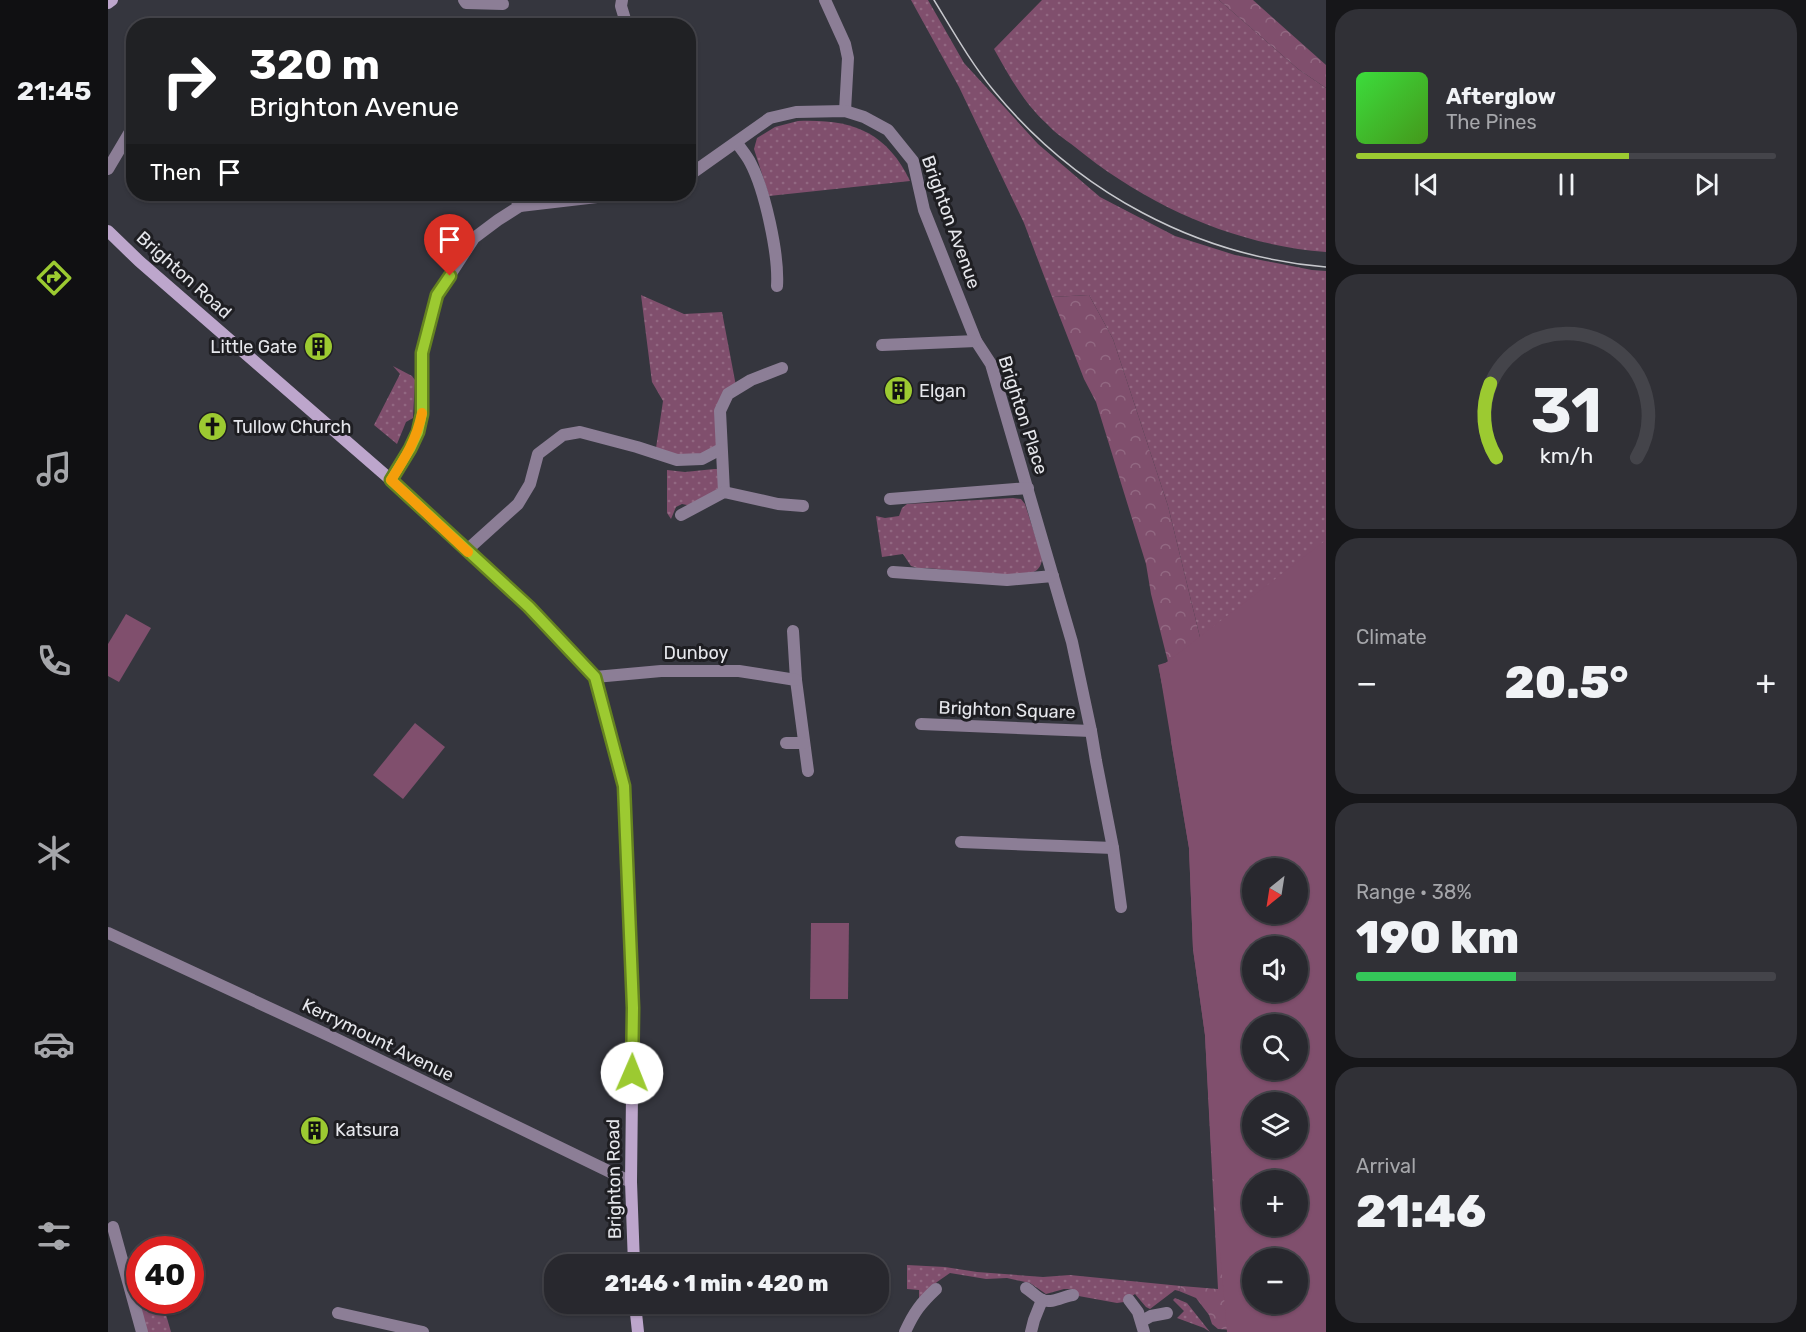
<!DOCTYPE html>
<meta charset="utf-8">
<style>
body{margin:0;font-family:Rubik,sans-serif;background:#303036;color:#f1f3f6;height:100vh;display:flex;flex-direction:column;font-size:22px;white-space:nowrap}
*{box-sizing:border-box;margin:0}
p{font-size:20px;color:#a5a6aa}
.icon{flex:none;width:33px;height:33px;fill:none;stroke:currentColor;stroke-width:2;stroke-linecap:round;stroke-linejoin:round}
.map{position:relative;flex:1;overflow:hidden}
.sheet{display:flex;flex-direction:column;gap:9px;padding:9px;background:#161619;width:480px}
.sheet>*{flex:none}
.top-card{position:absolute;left:18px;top:18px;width:570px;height:183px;border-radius:24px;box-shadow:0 2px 4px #0004,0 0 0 2px #44444a;background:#202124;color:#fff;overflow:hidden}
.needle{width:39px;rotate:210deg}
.fabs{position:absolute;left:1134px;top:858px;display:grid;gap:12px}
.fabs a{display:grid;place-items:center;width:66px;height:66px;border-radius:50%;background:#28282e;box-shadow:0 2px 4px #0004,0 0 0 2px #44444a;font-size:30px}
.speed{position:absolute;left:18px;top:1236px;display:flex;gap:12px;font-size:30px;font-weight:700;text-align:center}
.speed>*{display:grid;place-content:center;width:78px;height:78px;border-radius:50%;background:#28282e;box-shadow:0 2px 4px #0004,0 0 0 2px #44444a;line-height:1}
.speed .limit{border:9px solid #d22;background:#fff;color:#111}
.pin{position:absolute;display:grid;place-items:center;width:51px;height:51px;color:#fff;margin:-62px -26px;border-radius:50% 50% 50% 0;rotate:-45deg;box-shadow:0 0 6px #0007}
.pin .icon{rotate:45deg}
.me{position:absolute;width:66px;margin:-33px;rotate:1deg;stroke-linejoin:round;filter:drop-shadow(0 0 4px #0008)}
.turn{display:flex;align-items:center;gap:21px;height:126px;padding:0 24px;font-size:27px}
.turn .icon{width:78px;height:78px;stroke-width:2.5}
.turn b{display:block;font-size:42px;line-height:51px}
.then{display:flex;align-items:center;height:57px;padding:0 24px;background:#0003;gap:12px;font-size:22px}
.big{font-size:45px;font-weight:800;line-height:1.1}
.sheet .card{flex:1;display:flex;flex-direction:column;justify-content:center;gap:9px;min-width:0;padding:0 21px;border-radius:24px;background:#303036}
.sheet .dial{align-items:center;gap:0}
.dial svg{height:156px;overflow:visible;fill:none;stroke:#44444a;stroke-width:7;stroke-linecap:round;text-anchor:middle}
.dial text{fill:#f1f3f6;stroke:none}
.song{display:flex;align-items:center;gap:18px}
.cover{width:72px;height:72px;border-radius:9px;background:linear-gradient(135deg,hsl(120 70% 55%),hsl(100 70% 35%))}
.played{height:6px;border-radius:3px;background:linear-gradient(90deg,#9cca31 65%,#44444a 65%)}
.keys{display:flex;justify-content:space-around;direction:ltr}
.heat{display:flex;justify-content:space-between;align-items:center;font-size:33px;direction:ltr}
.charge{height:9px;border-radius:4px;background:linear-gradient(90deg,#34c759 38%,#44444a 0)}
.trip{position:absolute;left:436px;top:1254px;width:345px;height:60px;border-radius:24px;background:#28282e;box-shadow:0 2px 4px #0004,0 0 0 2px #44444a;font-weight:800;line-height:60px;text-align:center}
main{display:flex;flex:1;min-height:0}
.dock{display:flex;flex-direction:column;width:108px;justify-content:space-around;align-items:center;background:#101012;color:#a5a6aa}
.dock .icon{width:42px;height:42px}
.dock .current{color:#9cca31}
.dock b{font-size:27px;color:#f1f3f6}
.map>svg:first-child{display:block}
.grass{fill:url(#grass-dots);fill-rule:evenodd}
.forest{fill:url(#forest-crowns)}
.pitch{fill:#804f6d;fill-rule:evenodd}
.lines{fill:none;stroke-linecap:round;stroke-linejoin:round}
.street{stroke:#8c7e96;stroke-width:12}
.secondary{stroke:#bda6cc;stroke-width:12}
.tram{stroke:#c7c8cd;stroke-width:1.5}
.route-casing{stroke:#658320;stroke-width:15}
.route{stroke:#9cca31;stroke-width:10}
.slow{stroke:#f59e0b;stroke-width:10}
.labels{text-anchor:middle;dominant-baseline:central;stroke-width:6;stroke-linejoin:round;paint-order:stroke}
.street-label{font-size:18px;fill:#e6e7ec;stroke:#1e1e22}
.poi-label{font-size:18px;fill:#e6e7ec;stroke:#1e1e22;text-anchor:start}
</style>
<main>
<nav class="dock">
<b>21:45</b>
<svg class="icon current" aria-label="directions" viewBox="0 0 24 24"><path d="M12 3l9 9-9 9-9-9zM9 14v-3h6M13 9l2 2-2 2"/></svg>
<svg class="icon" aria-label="music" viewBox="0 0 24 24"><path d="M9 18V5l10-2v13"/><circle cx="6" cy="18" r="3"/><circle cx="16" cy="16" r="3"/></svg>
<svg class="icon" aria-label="phone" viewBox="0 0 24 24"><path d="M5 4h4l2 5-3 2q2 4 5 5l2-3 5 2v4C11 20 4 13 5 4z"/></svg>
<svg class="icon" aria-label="climate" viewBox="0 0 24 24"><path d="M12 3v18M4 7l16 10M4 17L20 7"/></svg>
<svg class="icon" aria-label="car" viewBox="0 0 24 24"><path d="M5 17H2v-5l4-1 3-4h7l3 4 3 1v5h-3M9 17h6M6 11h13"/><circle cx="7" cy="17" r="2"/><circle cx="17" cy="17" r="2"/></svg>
<svg class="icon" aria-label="filters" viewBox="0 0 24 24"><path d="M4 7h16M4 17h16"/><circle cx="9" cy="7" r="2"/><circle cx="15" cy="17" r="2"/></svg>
</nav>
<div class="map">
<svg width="1218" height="1332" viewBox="0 0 1218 1332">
<defs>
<pattern id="grass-dots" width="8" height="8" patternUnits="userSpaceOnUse" patternTransform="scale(1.5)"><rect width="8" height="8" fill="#804f6d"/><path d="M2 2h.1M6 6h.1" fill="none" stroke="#926882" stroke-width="1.8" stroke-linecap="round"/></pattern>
<pattern id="forest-crowns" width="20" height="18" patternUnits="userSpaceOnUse" patternTransform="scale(1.5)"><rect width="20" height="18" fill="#804f6d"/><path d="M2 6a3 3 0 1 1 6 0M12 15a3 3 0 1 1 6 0" fill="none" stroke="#926882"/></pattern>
</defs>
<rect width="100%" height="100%" fill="#35363e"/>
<!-- grass -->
<g class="grass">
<path d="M803,0H820L856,63L930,144L992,197L1067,236L1127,255L1204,270L1218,271V1332L1190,1304V1102H1144L1108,703L1060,506L1005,339L981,295L944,297L916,223L851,87ZM1144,868H1190V914H1144ZM1144,946H1190V992H1144ZM1144,1024H1190V1070H1144Z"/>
<path d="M934,0H1111L1190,69L1218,88V252C1126,245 1038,205 967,147C958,140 947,133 939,124C916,103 901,76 886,49Z"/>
<path d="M690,121C743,119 778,131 802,181L661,196L646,149L649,138L667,127Z"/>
<path d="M533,295L576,314L614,312L628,386L618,394L614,435L603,454L568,455L548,448L555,401L544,382Z"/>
<path d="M285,366L304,376L307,380L305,418L298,422L289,444L266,425L292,374Z"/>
<path d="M606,469H610L620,482L584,506L574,504L568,507L563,519L559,513V470L577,472Z"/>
<path d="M905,498L913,499L917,504L934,557C934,562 933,566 929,570C913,582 833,567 809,568L803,566L795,554L774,557L768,516L777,518L791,516L794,508L799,504Z"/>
<path d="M799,1265L837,1267L869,1272L935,1277L962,1275L1073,1286L1071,1291L1067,1290L1042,1309L1038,1307L1027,1294L1016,1302L1009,1303L965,1295L966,1289H956L938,1294L922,1283L899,1278L878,1279L842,1273L829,1282L811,1300V1290L799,1289Z"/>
<path d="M29,1282H31L32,1300L54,1301L63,1332H39L32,1307Z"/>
<path d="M1067,1298L1079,1303L1102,1332L1096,1328L1069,1318L1076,1311L1065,1300Z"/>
</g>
<!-- forest -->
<g class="forest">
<path d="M1111,0H1145L1218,65V88L1190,69Z"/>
<path d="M981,295L1005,339L1060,506L1108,703L1144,1148V1304L1141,1331L1110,1329L1104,1324L1101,1315L1088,1298L1071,1291L1073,1286L1110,1289L1097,1035L1085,949L1081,848L1063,741H1066L1050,665L1060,662L1043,594L1038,564L988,402L976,379L944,297Z"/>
</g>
<!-- pitch -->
<g class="pitch">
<path d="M1218,540V1332H1119L1103,1146L1097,1035L1085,949L1081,848L1051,668ZM1190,868V914H1144V868ZM1144,946H1190V992H1144ZM1144,1024H1190V1070H1144ZM1190,1102V1148H1144V1102ZM1190,1180V1226H1144V1180ZM1144,1258H1190V1304H1144Z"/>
<path d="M18,614L43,628L11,682L0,676V644Z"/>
<path d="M307,723L337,747L295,799L265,775Z"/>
<path d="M703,923H741L740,999H702Z"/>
</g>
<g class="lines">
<!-- street -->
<g class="street">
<path d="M356,0L358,3L395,4"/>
<path d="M514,0L513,6L519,26"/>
<path d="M717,0L737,44L740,58L737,111"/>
<path d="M629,143C633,149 639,156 642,162C657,190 671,255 669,286"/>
<path d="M0,169L26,125"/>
<path d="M580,176L662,118L688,112L737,111L756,117L780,130L805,161L816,210L868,341L883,364L964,642L983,731L988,761L1005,848L1013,907"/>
<path d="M405,194L412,206"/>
<path d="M774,345L868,341"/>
<path d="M283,480L302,449L310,432L314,414V353L329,295L366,238L390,220L412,206L489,197H521L547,194"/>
<path d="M616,492L612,411L620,394L643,380L674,368"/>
<path d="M782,499L920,488"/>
<path d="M573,515L616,492L670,504L695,506"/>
<path d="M359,550L410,504L422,484L430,454L455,435L472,432L529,447L569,460L594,459L613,449"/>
<path d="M785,572L899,580L945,576"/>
<path d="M685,631L688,680L700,771"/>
<path d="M487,677L553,671H631L688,680"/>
<path d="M813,724L983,731"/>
<path d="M678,743H696"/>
<path d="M853,842L1005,848"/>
<path d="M0,933L224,1037L523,1182"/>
<path d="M5,1227L34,1332"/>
<path d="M918,1288C923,1291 929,1298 935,1300C943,1304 956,1296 965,1295"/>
<path d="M1021,1300L1030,1312L1036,1332"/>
<path d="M230,1313L315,1332"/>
<path d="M1034,1321L1043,1316L1059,1313"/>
<path d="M797,1332C806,1312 813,1303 828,1289"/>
<path d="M923,1332L926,1320L934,1300"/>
</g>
<!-- secondary -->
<g class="secondary">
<path d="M0,3L4,0"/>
<path d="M0,231L31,261L283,480L421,607L487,677L516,786L525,1008L523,1182L526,1264"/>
<path d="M527,1304L530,1332"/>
</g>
<!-- tram -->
<path class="tram" d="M826,0C845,31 863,63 886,91C969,192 1088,256 1218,267"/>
</g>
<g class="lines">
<defs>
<path id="route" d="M342,276L329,295L314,353V414L310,432L302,449L283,480L421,607L487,677L516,786L525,1008L524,1073"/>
</defs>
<!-- route casing -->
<use href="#route" class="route-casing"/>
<!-- route -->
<use href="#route" class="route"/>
<!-- slow -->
<path class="slow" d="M314,413C309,439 297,458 283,480L360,552"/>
</g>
<!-- icons -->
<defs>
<symbol id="building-disc" viewBox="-11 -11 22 22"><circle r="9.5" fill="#9cca31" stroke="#1e1e22"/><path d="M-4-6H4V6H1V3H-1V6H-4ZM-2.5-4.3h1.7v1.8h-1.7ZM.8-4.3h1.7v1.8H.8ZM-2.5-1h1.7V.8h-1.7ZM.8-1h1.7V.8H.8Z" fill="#111"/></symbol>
<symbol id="church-disc" viewBox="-11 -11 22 22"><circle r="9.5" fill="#9cca31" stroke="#1e1e22"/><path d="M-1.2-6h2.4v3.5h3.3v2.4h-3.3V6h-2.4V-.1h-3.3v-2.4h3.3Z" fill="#111"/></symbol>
</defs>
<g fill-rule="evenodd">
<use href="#building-disc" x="194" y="330" width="33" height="33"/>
<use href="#building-disc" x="774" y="374" width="33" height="33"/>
<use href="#church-disc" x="88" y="410" width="33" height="33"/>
<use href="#building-disc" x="190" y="1114" width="33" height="33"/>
</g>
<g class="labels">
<!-- street labels -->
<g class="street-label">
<text transform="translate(843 222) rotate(70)">Brighton Avenue</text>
<text transform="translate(76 275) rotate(42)">Brighton Road</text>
<text transform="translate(915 415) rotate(72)">Brighton Place</text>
<text x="588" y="653">Dunboy</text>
<text transform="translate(899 710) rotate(2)">Brighton Square</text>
<text transform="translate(270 1040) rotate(26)">Kerrymount Avenue</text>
<text transform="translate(506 1179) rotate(-91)">Brighton Road</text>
</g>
<!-- poi labels -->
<g class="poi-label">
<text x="189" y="347" text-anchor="end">Little Gate</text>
<text x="811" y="391">Elgan</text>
<text x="125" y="427">Tullow Church</text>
<text x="227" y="1130">Katsura</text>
</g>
</g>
</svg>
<div class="fabs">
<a><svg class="needle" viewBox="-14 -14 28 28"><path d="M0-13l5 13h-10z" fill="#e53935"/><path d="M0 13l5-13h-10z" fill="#a5a6aa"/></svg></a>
<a><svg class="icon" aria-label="sound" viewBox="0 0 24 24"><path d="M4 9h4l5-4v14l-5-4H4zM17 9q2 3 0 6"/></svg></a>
<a><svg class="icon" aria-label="search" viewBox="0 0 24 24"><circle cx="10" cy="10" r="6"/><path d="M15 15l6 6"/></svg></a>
<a><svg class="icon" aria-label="layers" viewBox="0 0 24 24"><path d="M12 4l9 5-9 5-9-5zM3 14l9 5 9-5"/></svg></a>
<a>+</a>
<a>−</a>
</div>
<div class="speed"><div class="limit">40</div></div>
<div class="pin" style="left:342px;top:276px;background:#d93025"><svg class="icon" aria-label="arrive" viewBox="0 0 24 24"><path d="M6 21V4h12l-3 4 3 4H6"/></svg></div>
<svg class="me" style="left:524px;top:1073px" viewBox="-20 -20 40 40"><circle r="19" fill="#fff"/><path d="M0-13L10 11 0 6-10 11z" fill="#9cca31"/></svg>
<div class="trip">21:46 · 1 min · 420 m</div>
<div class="top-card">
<div class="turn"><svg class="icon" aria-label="right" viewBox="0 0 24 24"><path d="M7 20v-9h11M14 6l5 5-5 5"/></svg><div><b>320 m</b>Brighton Avenue</div></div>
<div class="then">Then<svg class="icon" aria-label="arrive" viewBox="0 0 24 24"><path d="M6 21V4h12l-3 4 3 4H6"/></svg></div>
</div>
</div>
<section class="sheet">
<div class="card">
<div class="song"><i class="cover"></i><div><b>Afterglow</b><p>The Pines</p></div></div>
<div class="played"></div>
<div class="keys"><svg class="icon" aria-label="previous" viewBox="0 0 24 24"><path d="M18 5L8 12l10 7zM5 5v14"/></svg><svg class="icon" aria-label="pause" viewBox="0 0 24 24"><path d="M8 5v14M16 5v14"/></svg><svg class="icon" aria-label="next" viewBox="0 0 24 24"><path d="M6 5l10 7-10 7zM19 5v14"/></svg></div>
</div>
<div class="card dial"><svg viewBox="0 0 100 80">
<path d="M14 69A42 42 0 1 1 86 69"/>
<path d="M14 69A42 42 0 0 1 11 31" stroke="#9cca31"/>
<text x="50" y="56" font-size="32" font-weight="700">31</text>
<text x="50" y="72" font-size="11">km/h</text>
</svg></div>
<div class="card"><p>Climate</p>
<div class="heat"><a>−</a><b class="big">20.5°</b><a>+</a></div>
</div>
<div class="card"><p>Range · 38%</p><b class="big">190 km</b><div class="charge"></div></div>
<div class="card"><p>Arrival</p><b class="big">21:46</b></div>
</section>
</main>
